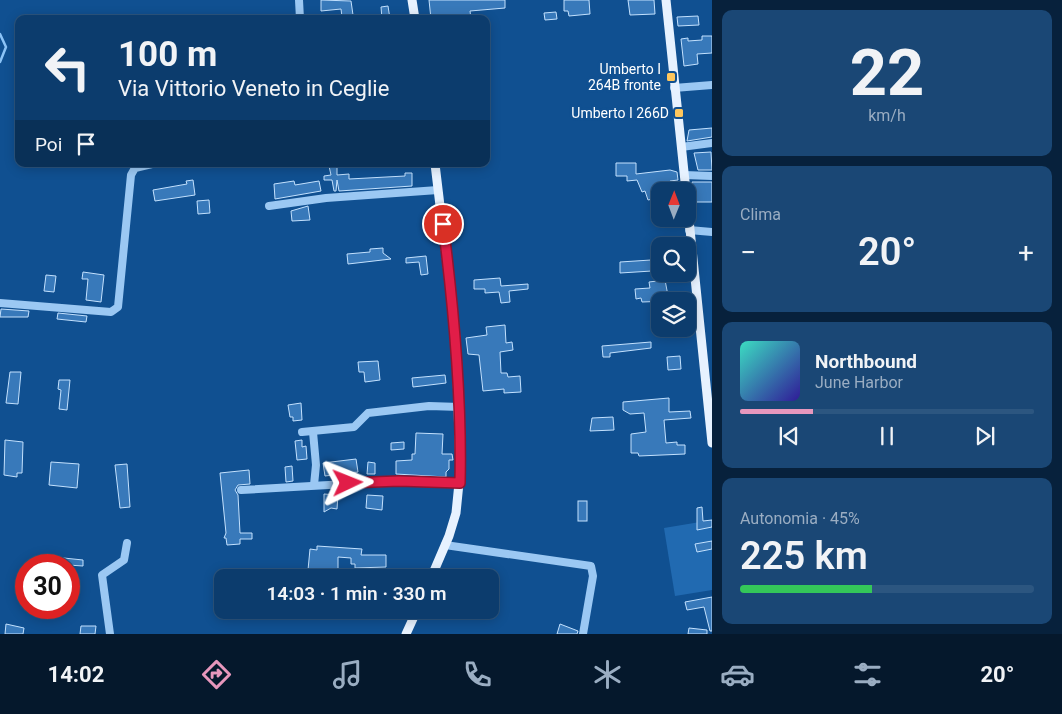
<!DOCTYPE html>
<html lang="it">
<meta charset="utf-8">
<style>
body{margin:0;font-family:Roboto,sans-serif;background:#1a4775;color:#f1f3f6;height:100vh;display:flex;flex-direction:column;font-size:19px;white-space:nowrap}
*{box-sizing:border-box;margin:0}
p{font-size:16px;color:#9aadc2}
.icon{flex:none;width:28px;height:28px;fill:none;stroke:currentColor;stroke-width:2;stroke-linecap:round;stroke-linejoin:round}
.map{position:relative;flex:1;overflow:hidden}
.panel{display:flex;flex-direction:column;gap:10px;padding:10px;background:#07213c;width:350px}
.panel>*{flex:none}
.hud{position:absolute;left:15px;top:15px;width:475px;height:152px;border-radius:10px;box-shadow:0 2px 12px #0003,0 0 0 1px #2c5680;background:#0c3c6d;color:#f1f3f6;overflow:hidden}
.needle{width:32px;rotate:1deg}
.tools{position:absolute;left:651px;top:182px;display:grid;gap:10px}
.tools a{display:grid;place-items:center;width:45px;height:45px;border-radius:10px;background:#0c3c6d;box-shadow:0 2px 12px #0003,0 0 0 1px #2c5680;font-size:25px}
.speed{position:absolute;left:15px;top:554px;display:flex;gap:10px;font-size:25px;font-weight:700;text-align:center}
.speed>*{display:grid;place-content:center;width:65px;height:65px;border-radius:50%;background:#0c3c6d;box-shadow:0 2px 12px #0003,0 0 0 1px #2c5680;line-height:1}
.speed .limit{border:8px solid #d22;background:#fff;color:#111}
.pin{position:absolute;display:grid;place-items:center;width:42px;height:42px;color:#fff;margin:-21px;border:2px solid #fff;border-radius:50%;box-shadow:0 1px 5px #0007}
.me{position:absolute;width:55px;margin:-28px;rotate:88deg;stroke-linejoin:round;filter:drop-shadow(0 0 4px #0008)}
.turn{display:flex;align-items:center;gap:18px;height:105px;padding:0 20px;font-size:22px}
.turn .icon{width:65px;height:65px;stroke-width:2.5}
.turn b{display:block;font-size:35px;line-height:42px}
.then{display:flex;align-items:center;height:48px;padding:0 20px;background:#0003;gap:10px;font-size:19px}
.big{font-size:38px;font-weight:600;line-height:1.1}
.panel .tile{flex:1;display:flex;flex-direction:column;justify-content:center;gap:8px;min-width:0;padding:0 18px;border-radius:10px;background:#1a4775}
.panel .dial{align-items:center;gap:0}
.dial b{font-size:65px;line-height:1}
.song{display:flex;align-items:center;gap:15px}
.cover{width:60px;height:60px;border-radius:8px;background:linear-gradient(135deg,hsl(170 70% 55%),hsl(250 70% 35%))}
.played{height:5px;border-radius:2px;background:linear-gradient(90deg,#e797bd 25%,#2c5680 25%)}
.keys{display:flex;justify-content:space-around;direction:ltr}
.heat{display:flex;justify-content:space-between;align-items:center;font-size:28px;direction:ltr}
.charge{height:8px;border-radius:4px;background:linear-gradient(90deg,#34c759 45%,#2c5680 0)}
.trip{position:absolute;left:214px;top:569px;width:285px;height:50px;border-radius:10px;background:#0c3c6d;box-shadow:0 2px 12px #0003,0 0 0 1px #2c5680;font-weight:600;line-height:50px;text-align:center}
.tab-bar{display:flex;height:80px;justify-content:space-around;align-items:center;background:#05182c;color:#9aadc2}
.tab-bar .icon{width:35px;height:35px}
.tab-bar .current{color:#e797bd}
.tab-bar b{font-size:22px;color:#f1f3f6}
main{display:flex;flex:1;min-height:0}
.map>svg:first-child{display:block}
.green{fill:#216ab1}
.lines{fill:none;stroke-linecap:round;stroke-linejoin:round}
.stream{stroke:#8cc4f7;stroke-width:2.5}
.building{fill:#3879ba;stroke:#c3e1fe}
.minor{stroke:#9bc8f3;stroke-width:8}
.major{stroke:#e7f2ff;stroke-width:9}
.route-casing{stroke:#92132f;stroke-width:12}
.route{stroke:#e11d48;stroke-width:9}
.poi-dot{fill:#ffc75d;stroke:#105091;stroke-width:2}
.labels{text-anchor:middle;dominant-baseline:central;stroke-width:5;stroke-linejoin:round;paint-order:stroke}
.poi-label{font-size:14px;fill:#fff;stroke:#105091;text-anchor:end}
</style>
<main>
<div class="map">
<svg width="712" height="634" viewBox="0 0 712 634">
<rect width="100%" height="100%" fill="#105091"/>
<!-- green -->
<path class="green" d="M712,520V590L675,596L664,528Z"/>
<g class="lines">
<!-- stream -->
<path class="stream" d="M0,34L6,47L0,62"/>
</g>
<!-- building -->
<g class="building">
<path d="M321,0L351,1L353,15L342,17L341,9L321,11Z"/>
<path d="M429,0H505V8L470,11L471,19H431Z"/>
<path d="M564,0H589L590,14L569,16L568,11H564Z"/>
<path d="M628,0H654L655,14L630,15Z"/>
<path d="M388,6L390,19H382L381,7Z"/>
<path d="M556,12L557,19L545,20L544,13Z"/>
<path d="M698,16L699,25L678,26L677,17Z"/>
<path d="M702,36H712V53L697,54L698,64L684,66L681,39L688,38V41L702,40Z"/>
<path d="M712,128V137L687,141L689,130Z"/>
<path d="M711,152L712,170H698L694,153Z"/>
<path d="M616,163H636V174L670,170L677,172L678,180L670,181V185L659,186L663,191H660V216L653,199L648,200L645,191L642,192L637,180L627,181V176H616Z"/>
<path d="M337,165V175L349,174V179L405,176V173H412V186L339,191L337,180L336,191H334L332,180H324V176L331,175L329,166Z"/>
<path d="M193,180L195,195L155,201L153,190L187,184L186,181Z"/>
<path d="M294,181L295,185L319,181L321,191L275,199L274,184Z"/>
<path d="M692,182H712V202H695Z"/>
<path d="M209,200L210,213L198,214L197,201Z"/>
<path d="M308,206L310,220L292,221L291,211Z"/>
<path d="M383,248V253L391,259L348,264L347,254L370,252V249Z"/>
<path d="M426,256L428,274L421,275L419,262L406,263V258Z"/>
<path d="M651,260L652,271L620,273V262Z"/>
<path d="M83,272L104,275L101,302L86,300L88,279H82Z"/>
<path d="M46,275L56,276L54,292L44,291Z"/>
<path d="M500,278L501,286L528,284V289L509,291L510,302L501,303L499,292L485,293V289H474V280Z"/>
<path d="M665,280L669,301L642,302L641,298L636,299L635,289L650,288L649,282Z"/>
<path d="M1,309L29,311L28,317H0Z"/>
<path d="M58,313L87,316L86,322L57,319Z"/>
<path d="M505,325L506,343L512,342L513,350L500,352L501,373H507L508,377L520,376L521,392L504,393V389L483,391L479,355L468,354L466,338L487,335L486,327Z"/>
<path d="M651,342V348L610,353V357H603L602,346Z"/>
<path d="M680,356L681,369L668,370L667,357Z"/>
<path d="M378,361L380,380L365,382L364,372H359L358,362Z"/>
<path d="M10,372H21L18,404L6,403Z"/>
<path d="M445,375L446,383L413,387L412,378Z"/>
<path d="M59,380H70L67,410L59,409L61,390L58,389Z"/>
<path d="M669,398V412L690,411L691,418L664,420L666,443L677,442V445H685V454L639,456L638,453H631V434L646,432L644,413L630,414L623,410V402Z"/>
<path d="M301,403L302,420L293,421V417H290L288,405Z"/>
<path d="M613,417L614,430L590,431L592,418Z"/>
<path d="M416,433L443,434L442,454H452L453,460H449V469L446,472V477L396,474V461L412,460V454H415Z"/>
<path d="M5,440L23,442L22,473H17V477L4,475Z"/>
<path d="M302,440V447L306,446L307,459L297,460L295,441Z"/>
<path d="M404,442V449L391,450V443Z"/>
<path d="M356,459L358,472L325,476L323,463Z"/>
<path d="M51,462L79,464L77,488L49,485Z"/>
<path d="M368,462L375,463V474H367Z"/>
<path d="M127,464L130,507L120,508L115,465Z"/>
<path d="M292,466L293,481L286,482L285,467Z"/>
<path d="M249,470L250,484L238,485L235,490L238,495L240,533H252V539H240V544L227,545L226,538H224L226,533L220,473Z"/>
<path d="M324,494L338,495L337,509L331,508L324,512Z"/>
<path d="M367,495L383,496L382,510L366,508Z"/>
<rect x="578" y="501" width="9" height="20"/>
<path d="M702,507L703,521L712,520V527L697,530V508Z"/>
<path d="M712,541V549L697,552L695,544Z"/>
<path d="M317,546L362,549L361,555H386V567L355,568V564H351V558L338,557V569L308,570L310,549L317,550Z"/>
<path d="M54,557L83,560V566L53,564Z"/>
<path d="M712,597V631H710L704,607L687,610L685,602Z"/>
<path d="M6,624L24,628L23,634H5Z"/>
<path d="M560,624L578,631L577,634H557Z"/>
<path d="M81,626H96L95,634H80Z"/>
<path d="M689,628L707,630V634H688Z"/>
</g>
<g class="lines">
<!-- minor -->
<g class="minor">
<path d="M299,0L300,19"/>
<path d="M674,88L712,85"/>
<path d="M681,147L712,143"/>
<path d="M684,175L712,176"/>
<path d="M269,206L326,198L438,190"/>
<path d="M689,230L712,232"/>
<path d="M0,303L111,312L118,307L131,175L135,168L152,164"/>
<path d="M302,432L354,427L368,413L429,406L460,407"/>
<path d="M313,432L316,465L314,485"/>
<path d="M241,490L399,481L460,483"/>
<path d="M445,545L591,566L593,576L583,634"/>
<path d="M110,634L102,575L124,560L127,543"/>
</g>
<!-- major -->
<g class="major">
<path d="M412,0L415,19"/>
<path d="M666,0L686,191"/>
<path d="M688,210L712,443"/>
<path d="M431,578L449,536L456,513L460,473L456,339L435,164"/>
<path d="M406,634L417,610"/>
</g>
</g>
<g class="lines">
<defs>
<path id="route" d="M348,483L399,481L460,483C462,396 454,310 443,224"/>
</defs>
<!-- route casing -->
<use href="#route" class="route-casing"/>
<!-- route -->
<use href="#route" class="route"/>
</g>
<!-- markers -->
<g class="poi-dot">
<rect x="666" y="72" width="10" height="10" rx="2.5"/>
<rect x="674" y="108" width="10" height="10" rx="2.5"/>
</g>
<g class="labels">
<!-- poi labels -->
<g class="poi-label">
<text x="661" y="69">Umberto I<tspan x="661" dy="16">264B fronte</tspan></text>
<text x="669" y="113">Umberto I 266D</text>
</g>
</g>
</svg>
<div class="tools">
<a><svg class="needle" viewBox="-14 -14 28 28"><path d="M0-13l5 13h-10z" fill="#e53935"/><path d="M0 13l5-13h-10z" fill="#9aadc2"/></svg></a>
<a><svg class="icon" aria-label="search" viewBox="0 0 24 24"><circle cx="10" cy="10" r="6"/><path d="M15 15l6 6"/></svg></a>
<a><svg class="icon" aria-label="layers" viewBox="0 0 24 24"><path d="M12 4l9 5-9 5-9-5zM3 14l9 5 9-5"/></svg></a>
</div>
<div class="speed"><div class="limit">30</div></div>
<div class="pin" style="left:443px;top:224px;background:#d93025"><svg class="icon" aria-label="arrive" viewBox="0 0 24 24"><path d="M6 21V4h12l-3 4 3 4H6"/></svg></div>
<svg class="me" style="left:348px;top:483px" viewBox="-20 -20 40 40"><path d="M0-17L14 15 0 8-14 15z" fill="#e11d48" stroke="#fff" stroke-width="4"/></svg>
<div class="trip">14:03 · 1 min · 330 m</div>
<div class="hud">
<div class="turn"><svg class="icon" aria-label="left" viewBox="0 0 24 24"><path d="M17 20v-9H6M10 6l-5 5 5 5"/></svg><div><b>100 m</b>Via Vittorio Veneto in Ceglie</div></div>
<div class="then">Poi<svg class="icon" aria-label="arrive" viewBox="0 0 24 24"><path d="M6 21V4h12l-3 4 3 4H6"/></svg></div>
</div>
</div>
<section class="panel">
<div class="tile dial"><b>22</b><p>km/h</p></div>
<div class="tile"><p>Clima</p>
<div class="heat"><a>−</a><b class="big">20°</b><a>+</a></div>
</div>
<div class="tile">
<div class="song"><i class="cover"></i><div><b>Northbound</b><p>June Harbor</p></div></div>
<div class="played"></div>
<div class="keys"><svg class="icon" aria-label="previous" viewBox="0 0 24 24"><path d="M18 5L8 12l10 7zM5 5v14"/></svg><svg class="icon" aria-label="pause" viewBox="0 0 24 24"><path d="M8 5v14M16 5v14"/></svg><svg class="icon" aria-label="next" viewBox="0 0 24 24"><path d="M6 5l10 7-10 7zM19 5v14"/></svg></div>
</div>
<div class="tile"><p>Autonomia · 45%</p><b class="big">225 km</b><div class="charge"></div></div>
</section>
</main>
<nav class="tab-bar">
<b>14:02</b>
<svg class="icon current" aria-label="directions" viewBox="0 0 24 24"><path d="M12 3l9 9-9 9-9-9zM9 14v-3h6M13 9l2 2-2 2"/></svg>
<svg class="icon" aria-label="music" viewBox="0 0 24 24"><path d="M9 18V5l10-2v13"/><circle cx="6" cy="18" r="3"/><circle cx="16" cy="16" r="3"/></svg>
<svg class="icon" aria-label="phone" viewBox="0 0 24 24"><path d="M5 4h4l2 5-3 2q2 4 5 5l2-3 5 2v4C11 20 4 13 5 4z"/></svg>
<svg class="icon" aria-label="climate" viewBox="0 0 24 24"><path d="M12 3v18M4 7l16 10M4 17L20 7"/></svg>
<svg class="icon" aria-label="car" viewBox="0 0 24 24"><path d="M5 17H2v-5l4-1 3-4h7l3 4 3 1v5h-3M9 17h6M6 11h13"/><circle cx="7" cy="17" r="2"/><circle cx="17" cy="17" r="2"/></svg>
<svg class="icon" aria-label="filters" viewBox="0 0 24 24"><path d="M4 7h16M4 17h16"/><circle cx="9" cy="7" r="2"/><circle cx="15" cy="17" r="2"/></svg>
<b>20°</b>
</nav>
